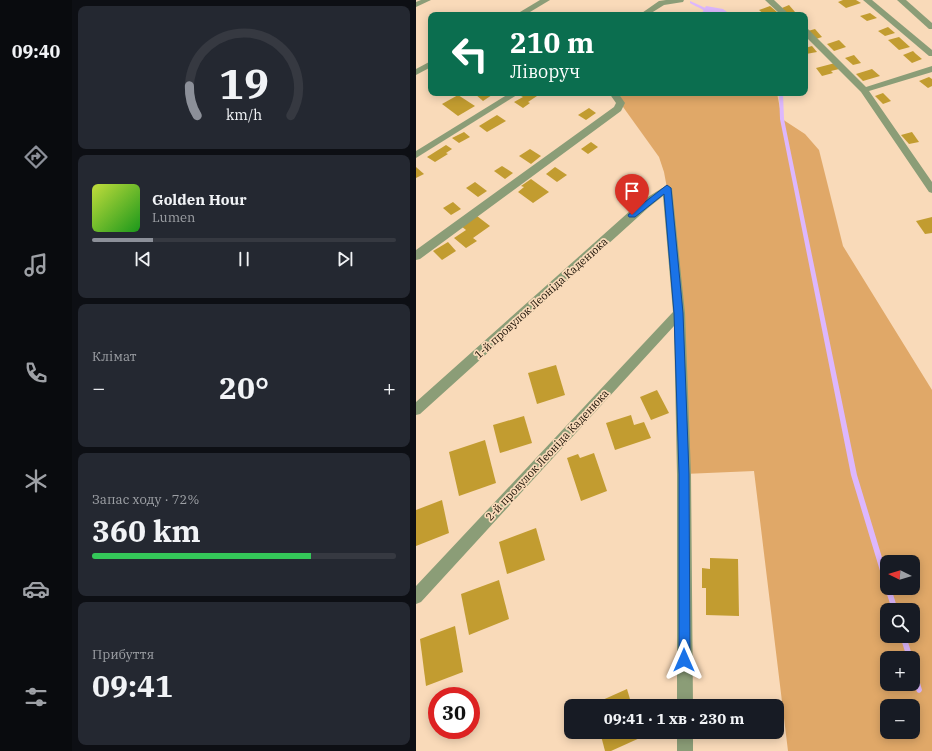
<!DOCTYPE html>
<html lang="uk">
<meta charset="utf-8">
<style>
body{margin:0;font-family:"IBM Plex Serif",serif;background:#242831;color:#f1f3f6;height:100vh;display:flex;flex-direction:column;font-size:15px;white-space:nowrap}
*{box-sizing:border-box;margin:0}
p{font-size:13px;color:#9ea1a6}
.icon{flex:none;width:22px;height:22px;fill:none;stroke:currentColor;stroke-width:2;stroke-linecap:round;stroke-linejoin:round}
.map{position:relative;flex:1;overflow:hidden}
.drawer{display:flex;flex-direction:column;gap:6px;padding:6px;background:#0d0f14;width:344px}
.drawer>*{flex:none}
.hud{position:absolute;left:12px;top:12px;width:380px;height:84px;border-radius:8px;box-shadow:0 2px 10px #0003;background:#0b6e4f;color:#fff;overflow:hidden}
.needle{width:26px;rotate:275deg}
.buttons{position:absolute;left:464px;top:555px;display:grid;gap:8px}
.buttons a{display:grid;place-items:center;width:40px;height:40px;border-radius:8px;background:#171b24;box-shadow:0 2px 10px #0003;font-size:20px}
.speed{position:absolute;left:12px;top:687px;display:flex;gap:8px;font-size:20px;font-weight:700;text-align:center}
.speed>*{display:grid;place-content:center;width:52px;height:52px;border-radius:50%;background:#171b24;box-shadow:0 2px 10px #0003;line-height:1}
.speed .limit{border:6px solid #d22;background:#fff;color:#111}
.pin{position:absolute;display:grid;place-items:center;width:34px;height:34px;color:#fff;margin:-41px -17px;border-radius:50% 50% 50% 0;rotate:-45deg;box-shadow:0 0 4px #0007}
.pin .icon{rotate:45deg}
.me{position:absolute;width:44px;margin:-22px;rotate:0deg;stroke-linejoin:round;filter:drop-shadow(0 0 3px #0008)}
.turn{display:flex;align-items:center;gap:14px;height:84px;padding:0 16px;font-size:18px}
.turn .icon{width:52px;height:52px;stroke-width:2.5}
.turn b{display:block;font-size:28px;line-height:34px}
.big{font-size:30px;font-weight:800;line-height:1.1}
.drawer .card{flex:1;display:flex;flex-direction:column;justify-content:center;gap:6px;min-width:0;padding:0 14px;border-radius:8px;background:#242831}
.drawer .dial{align-items:center;gap:0}
.dial svg{height:104px;overflow:visible;fill:none;stroke:#363941;stroke-width:7;stroke-linecap:round;text-anchor:middle}
.dial text{fill:#f1f3f6;stroke:none}
.song{display:flex;align-items:center;gap:12px}
.cover{width:48px;height:48px;border-radius:6px;background:linear-gradient(135deg,hsl(70 70% 55%),hsl(120 70% 35%))}
.played{height:4px;border-radius:2px;background:linear-gradient(90deg,#8c9099 20%,#363941 20%)}
.keys{display:flex;justify-content:space-around;direction:ltr}
.heat{display:flex;justify-content:space-between;align-items:center;font-size:22px;direction:ltr}
.charge{height:6px;border-radius:3px;background:linear-gradient(90deg,#34c759 72%,#363941 0)}
.trip{position:absolute;left:148px;top:699px;width:220px;height:40px;border-radius:8px;background:#171b24;box-shadow:0 2px 10px #0003;font-weight:800;line-height:40px;text-align:center}
main{display:flex;flex:1;min-height:0}
.menu{display:flex;flex-direction:column;width:72px;justify-content:space-around;align-items:center;background:#090b0e;color:#9ea1a6}
.menu .icon{width:28px;height:28px}
.menu .on{color:#8c9099}
.menu b{font-size:18px;color:#f1f3f6}
.map>svg:first-child{display:block}
.green{fill:#e0a868;fill-rule:evenodd}
.water{fill:#ddb7fd}
.lines{fill:none;stroke-linecap:round;stroke-linejoin:round}
.stream{fill:#ddb7fd;fill-rule:evenodd}
.building{fill:#c29c30}
.minor{fill:#8b9d77;fill-rule:evenodd}
.route{fill:#1a73e8;stroke:#114b97}
.labels{text-anchor:middle;dominant-baseline:central;stroke-width:3.5;stroke-linejoin:round;paint-order:stroke}
.street-label{font-size:11px;fill:#1b1105;stroke:#f9dab9}
</style>
<main>
<nav class="menu">
<b>09:40</b>
<svg class="icon on" aria-label="directions" viewBox="0 0 24 24"><path d="M12 3l9 9-9 9-9-9zM9 14v-3h6M13 9l2 2-2 2"/></svg>
<svg class="icon" aria-label="music" viewBox="0 0 24 24"><path d="M9 18V5l10-2v13"/><circle cx="6" cy="18" r="3"/><circle cx="16" cy="16" r="3"/></svg>
<svg class="icon" aria-label="phone" viewBox="0 0 24 24"><path d="M5 4h4l2 5-3 2q2 4 5 5l2-3 5 2v4C11 20 4 13 5 4z"/></svg>
<svg class="icon" aria-label="climate" viewBox="0 0 24 24"><path d="M12 3v18M4 7l16 10M4 17L20 7"/></svg>
<svg class="icon" aria-label="car" viewBox="0 0 24 24"><path d="M5 17H2v-5l4-1 3-4h7l3 4 3 1v5h-3M9 17h6M6 11h13"/><circle cx="7" cy="17" r="2"/><circle cx="17" cy="17" r="2"/></svg>
<svg class="icon" aria-label="filters" viewBox="0 0 24 24"><path d="M4 7h16M4 17h16"/><circle cx="9" cy="7" r="2"/><circle cx="15" cy="17" r="2"/></svg>
</nav>
<section class="drawer">
<div class="card dial"><svg viewBox="0 0 100 80">
<path d="M14 69A42 42 0 1 1 86 69"/>
<path d="M14 69A42 42 0 0 1 8 46" stroke="#8c9099"/>
<text x="50" y="56" font-size="32" font-weight="700">19</text>
<text x="50" y="72" font-size="11">km/h</text>
</svg></div>
<div class="card">
<div class="song"><i class="cover"></i><div><b>Golden Hour</b><p>Lumen</p></div></div>
<div class="played"></div>
<div class="keys"><svg class="icon" aria-label="previous" viewBox="0 0 24 24"><path d="M18 5L8 12l10 7zM5 5v14"/></svg><svg class="icon" aria-label="pause" viewBox="0 0 24 24"><path d="M8 5v14M16 5v14"/></svg><svg class="icon" aria-label="next" viewBox="0 0 24 24"><path d="M6 5l10 7-10 7zM19 5v14"/></svg></div>
</div>
<div class="card"><p>Клімат</p>
<div class="heat"><a>−</a><b class="big">20°</b><a>+</a></div>
</div>
<div class="card"><p>Запас ходу · 72%</p><b class="big">360 km</b><div class="charge"></div></div>
<div class="card"><p>Прибуття</p><b class="big">09:41</b></div>
</section>
<div class="map">
<svg width="516" height="751" viewBox="0 0 516 751">
<rect width="100%" height="100%" fill="#f9dab9"/>
<!-- green -->
<path class="green" d="M197,93H361L366,119L389,134L403,150L427,246L516,390V751H372L338,471L268,474L251,188L248,172L243,157ZM471,562H497V588H471ZM471,610H497V636H471ZM471,658H497V684H471ZM471,706H497V732H471Z"/>
<!-- water -->
<path class="water" d="M290,6L307,9L315,15H291L286,13Z"/>
<g class="lines">
<!-- stream -->
<g class="stream">
<path d="M274,1C277,2 280,4 283,5C290,9 297,10 303,15C297,15 279,6 274,3Z"/>
<path d="M363,93H367L368,119L441,475L471,574V588H475L482,610H476L469,588L470,586L468,584L435,475L364,119Z"/>
<path d="M484,636H490L497,658H491Z"/>
<path d="M497,666L499,667L500,669L506,690L505,692L503,693L501,692L497,680Z"/>
</g>
</g>
<!-- building -->
<g class="building">
<path d="M427,0H440L445,3L430,8L422,2Z"/>
<path d="M373,5L379,12L372,14L366,8Z"/>
<path d="M354,6L361,12L349,15L343,10Z"/>
<path d="M454,13L461,18L451,21L444,16Z"/>
<path d="M472,27L479,33L469,36L462,31Z"/>
<path d="M399,29L406,37L400,39L392,31Z"/>
<path d="M483,37L494,47L483,50L472,40Z"/>
<path d="M423,40L430,47L418,51L411,44Z"/>
<path d="M396,46L401,52L390,54L389,48Z"/>
<path d="M497,51L500,54L506,59L496,63L487,55Z"/>
<path d="M438,55L445,63L437,65L429,58Z"/>
<path d="M419,63L423,69L415,71L417,73L406,76L400,68Z"/>
<path d="M456,69L464,76L447,81L440,74Z"/>
<path d="M513,77L516,79V86L512,88L503,81Z"/>
<path d="M61,93H73L76,95L67,101L59,94Z"/>
<path d="M109,93H117L121,96L112,102L114,103L107,108L98,102L107,97L105,96Z"/>
<path d="M467,93L475,101L467,104L459,96Z"/>
<path d="M42,95L59,106L42,116L26,104Z"/>
<path d="M173,108L180,113L170,120L162,115Z"/>
<path d="M81,115L90,121L71,132L63,126Z"/>
<path d="M48,132L54,137L43,143L36,138Z"/>
<path d="M496,132L503,142L493,144L485,135Z"/>
<path d="M175,142L182,147L172,154L165,149Z"/>
<path d="M30,145L36,149L30,153L32,154L19,162L11,157Z"/>
<path d="M114,149L125,156L115,164L103,156Z"/>
<path d="M86,166L97,173L89,179L78,171Z"/>
<path d="M0,167L8,174L0,178Z"/>
<path d="M139,167L151,175L141,182L130,174Z"/>
<path d="M115,179L133,192L117,203L102,192L108,187L105,186Z"/>
<path d="M59,182L71,191L62,197L50,188Z"/>
<path d="M37,202L45,209L35,215L27,208Z"/>
<path d="M61,216L74,226L57,238L61,241L50,248L38,238L50,230L45,226Z"/>
<path d="M516,217V233L509,234L500,221Z"/>
<path d="M32,242L40,251L26,260L17,251Z"/>
<path d="M140,365L149,395L121,404L112,373Z"/>
<path d="M241,390L253,413L235,420L224,397Z"/>
<path d="M215,415L218,425L228,422L235,438L199,450L190,423Z"/>
<path d="M108,416L116,443L84,453L77,425Z"/>
<path d="M69,440L80,483L43,496L33,452Z"/>
<path d="M178,453L191,491L165,501L151,458L162,454L164,458Z"/>
<path d="M26,500L33,533L0,546V510Z"/>
<path d="M120,528L129,560L91,574L83,542Z"/>
<path d="M294,558L322,559L323,616L290,615V588H286V568L294,569Z"/>
<path d="M83,580L93,619L53,635L45,594Z"/>
<path d="M39,626L47,672L10,686L4,639Z"/>
<path d="M211,689L216,706H173Z"/>
<path d="M184,732H224L226,737L195,751H189Z"/>
</g>
<g class="lines">
<!-- minor -->
<g class="minor">
<path d="M5,0H15L0,7V2Z"/>
<path d="M124,0H134L109,15H99Z"/>
<path d="M250,0H268L267,2L248,5L232,15H223L243,1Z"/>
<path d="M349,0H358L374,15H365Z"/>
<path d="M447,0H456L516,50V56H513Z"/>
<path d="M481,0H490L516,23V29H513Z"/>
<path d="M389,29H392L450,87L516,66V72L453,91L516,182V193L513,192L445,92L389,36Z"/>
<path d="M15,61V67L0,75V69Z"/>
<path d="M94,93H104L0,158V151Z"/>
<path d="M193,93H202L209,103L205,111L4,259L0,260V250L198,107L200,103Z"/>
<path d="M251,185L256,188L269,313L275,474L277,706H261V474L258,326L5,602L0,604V586L257,312L247,196L232,208L4,414L0,415V402L224,202Z"/>
<rect x="261" y="732" width="16" height="19"/>
</g>
</g>
<!-- route -->
<path class="route" d="M251,185L255,188L267,313L273,474L274,660L273,664L268,665L264,664L263,660V474L258,313L248,194L219,217H213L212,215Z"/>
<g class="labels">
<!-- street labels -->
<g class="street-label">
<text transform="translate(125 298) rotate(-42)">1-й провулок Леоніда Каденюка</text>
<text transform="translate(131 455) rotate(-47)">2-й провулок Леоніда Каденюка</text>
</g>
</g>
</svg>
<div class="buttons">
<a><svg class="needle" viewBox="-14 -14 28 28"><path d="M0-13l5 13h-10z" fill="#e53935"/><path d="M0 13l5-13h-10z" fill="#9ea1a6"/></svg></a>
<a><svg class="icon" aria-label="search" viewBox="0 0 24 24"><circle cx="10" cy="10" r="6"/><path d="M15 15l6 6"/></svg></a>
<a>+</a>
<a>−</a>
</div>
<div class="speed"><div class="limit">30</div></div>
<div class="pin" style="left:216px;top:215px;background:#d93025"><svg class="icon" aria-label="arrive" viewBox="0 0 24 24"><path d="M6 21V4h12l-3 4 3 4H6"/></svg></div>
<svg class="me" style="left:268px;top:660px" viewBox="-20 -20 40 40"><path d="M0-17L14 15 0 8-14 15z" fill="#1a73e8" stroke="#fff" stroke-width="4"/></svg>
<div class="trip">09:41 · 1 хв · 230 m</div>
<div class="hud">
<div class="turn"><svg class="icon" aria-label="left" viewBox="0 0 24 24"><path d="M17 20v-9H6M10 6l-5 5 5 5"/></svg><div><b>210 m</b>Ліворуч</div></div>
</div>
</div>
</main>
